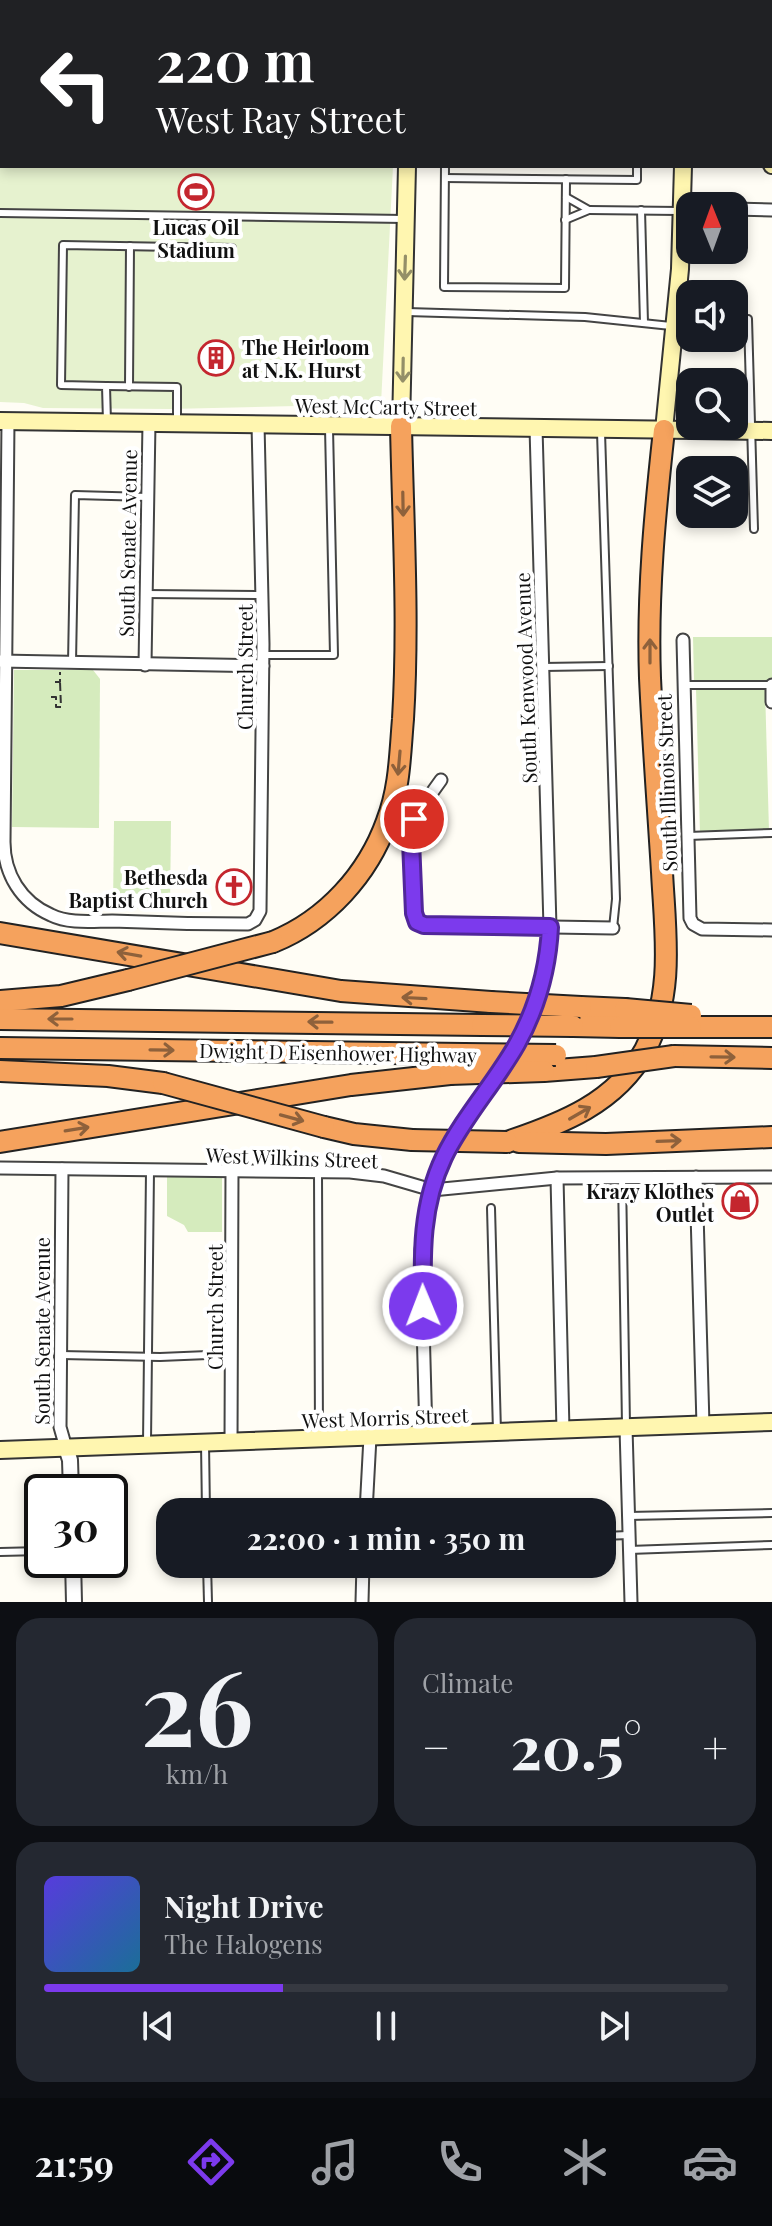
<!DOCTYPE html>
<meta charset="utf-8">
<style>
body{margin:0;font-family:"Playfair Display",serif;background:#242831;color:#f1f3f6;height:100vh;display:flex;flex-direction:column;font-size:30px;white-space:nowrap}
*{box-sizing:border-box;margin:0}
p{font-size:26px;color:#9ea1a6}
.icon{flex:none;width:44px;height:44px;fill:none;stroke:currentColor;stroke-width:2;stroke-linecap:round;stroke-linejoin:round}
.map{position:relative;height:1602px;overflow:hidden}
.panel{display:flex;flex-direction:column;gap:16px;padding:16px;background:#0d0f14;flex:1}
.panel>*{flex:none}
.guide{position:absolute;left:0px;top:0px;width:772px;height:168px;box-shadow:0 4px 12px #0003;background:#202124;color:#fff;overflow:hidden}
.needle{width:52px;rotate:359deg}
.buttons{position:absolute;left:676px;top:192px;display:grid;gap:16px}
.buttons a{display:grid;place-items:center;width:72px;height:72px;border-radius:16px;background:#171b24;box-shadow:0 4px 12px #0003;font-size:40px}
.speed{position:absolute;left:24px;top:1474px;display:flex;gap:16px;font-size:40px;font-weight:700;text-align:center}
.speed>*{display:grid;place-content:center;width:104px;height:104px;border-radius:50%;background:#171b24;box-shadow:0 4px 12px #0003;line-height:1}
.speed .limit{border:4px solid #111;border-radius:12px;background:#fff;color:#111}
.pin{position:absolute;display:grid;place-items:center;width:68px;height:68px;color:#fff;margin:-34px;border:4px solid #fff;border-radius:50%;box-shadow:0 2px 8px #0007}
.me{position:absolute;width:88px;margin:-44px;rotate:359deg;stroke-linejoin:round;filter:drop-shadow(0 0 6px #0008)}
.turn{display:flex;align-items:center;gap:28px;height:168px;padding:0 24px;font-size:36px}
.turn .icon{width:104px;height:104px;stroke-width:2.5}
.turn b{display:block;font-size:56px;line-height:68px}
.big{font-size:60px;font-weight:700;line-height:1.1}
.panel .tile{flex:1;display:flex;flex-direction:column;justify-content:center;gap:12px;min-width:0;padding:0 28px;border-radius:24px;background:#242831}
.panel .dial{align-items:center;gap:0}
.dial b{font-size:104px;line-height:1}
.song{display:flex;align-items:center;gap:24px}
.cover{width:96px;height:96px;border-radius:12px;background:linear-gradient(135deg,hsl(250 70% 55%),hsl(200 70% 35%))}
.played{height:8px;border-radius:4px;background:linear-gradient(90deg,#7c3aed 35%,#363941 35%)}
.keys{display:flex;justify-content:space-around;direction:ltr}
.heat{display:flex;justify-content:space-between;align-items:center;font-size:44px;direction:ltr}
.panel .tiles{flex:1;display:grid;gap:16px;grid-template-columns:1fr 1fr}
.tile:last-child{grid-column:span 2}
.trip{position:absolute;left:156px;top:1498px;width:460px;height:80px;border-radius:24px;background:#171b24;box-shadow:0 4px 12px #0003;font-weight:700;line-height:80px;text-align:center}
.menu{display:flex;height:128px;justify-content:space-around;align-items:center;background:#090b0e;color:#9ea1a6}
.menu .icon{width:56px;height:56px}
.menu .active{color:#7c3aed}
.menu b{font-size:36px;color:#f1f3f6}
.map>svg:first-child{display:block}
.green{fill:#d5ebbd}
.pitch{fill:#e6f2cf}
.lines{fill:none;stroke-linecap:round;stroke-linejoin:round}
.service-casing{stroke:#444;stroke-width:10}
.minor-casing{stroke:#444;stroke-width:15}
.tertiary-casing{stroke:#444;stroke-width:18}
.secondary-casing{stroke:#333;stroke-width:20}
.motorway-casing{stroke:#222;stroke-width:24}
.path{stroke:#333;stroke-width:2;stroke-dasharray:8 4;stroke-linecap:butt}
.service{stroke:#fff;stroke-width:6}
.minor{stroke:#fff;stroke-width:11}
.tertiary{stroke:#fff;stroke-width:14}
.secondary{stroke:#fff6b0;stroke-width:16}
.motorway{stroke:#f5a25d;stroke-width:20}
.motorway-bridge-casing{stroke:#222;stroke-width:24;stroke-linecap:butt}
.motorway-bridge{stroke:#f5a25d;stroke-width:20}
.oneway{stroke:#948f68}
.oneway2{stroke:#8e613b}
.route-casing{stroke:#51269a;stroke-width:20}
.route{stroke:#7c3aed;stroke-width:14}
.labels{text-anchor:middle;dominant-baseline:central;stroke-width:8;stroke-linejoin:round;paint-order:stroke}
.poi-label{font-size:20px;font-weight:bold;fill:#111;stroke:#fff;text-anchor:end}
.street-label{font-size:20px;fill:#111;stroke:#fff}
</style>
<div class="map">
<svg width="772" height="1602" viewBox="0 0 772 1602">
<rect width="100%" height="100%" fill="#fffdf5"/>
<!-- green -->
<g class="green">
<path d="M693,637H772V681H694Z"/>
<path d="M14,670H93L100,679L99,828L12,827Z"/>
<path d="M765,688L769,831L700,833L696,689Z"/>
<path d="M114,821H171L170,909L113,908Z"/>
<path d="M167,1177H222V1232H188L184,1225L167,1216Z"/>
</g>
<!-- pitch -->
<path class="pitch" d="M0,0H395L2,2V166H393L381,404L170,409L43,408L24,403L0,402Z"/>
<g class="lines">
<defs>
<g id="service">
<path d="M62,0L66,2"/>
<path d="M445,166L444,287L565,288L566,179"/>
<path d="M445,178L637,180V166"/>
<path d="M589,210L679,211"/>
<path d="M641,210L644,323"/>
<path d="M0,213L404,219"/>
<path d="M565,220L589,210L566,197"/>
<path d="M407,312L585,317L671,326"/>
<path d="M748,319L754,529"/>
<path d="M106,386L177,387V421"/>
<path d="M129,387L130,246"/>
<path d="M107,422L106,386L61,385L63,245L232,248"/>
<path d="M601,432L616,899L613,928"/>
<path d="M146,594L262,595"/>
<path d="M263,655H334L329,428"/>
<path d="M72,663L75,495L148,497"/>
<path d="M543,667L609,666"/>
<path d="M684,685H772"/>
<path d="M688,836L772,833"/>
<path d="M318,1172L319,1437"/>
<path d="M622,1177L626,1425"/>
<path d="M491,1208L497,1432"/>
<path d="M61,1355L160,1357L232,1354"/>
<path d="M147,1443L150,1171"/>
<path d="M205,1443L206,1512"/>
<path d="M628,1516L772,1513"/>
<path d="M602,1536L629,1535"/>
<path d="M629,1550L772,1545"/>
<path d="M0,1552L42,1551"/>
<path d="M207,1564L208,1602"/>
</g>
<g id="minor">
<path d="M734,209L772,210"/>
<path d="M8,421L4,842C4,874 21,902 51,915C69,924 93,921 112,921C157,923 202,924 248,924L255,920L260,911L263,644L258,424"/>
<path d="M683,640L690,918L693,924L702,929L772,930"/>
<path d="M0,661L263,666"/>
<path d="M145,665L149,423"/>
<path d="M772,685V702"/>
<path d="M441,780L416,815L412,828L414,913L417,922L424,925L613,928"/>
<path d="M534,1005L545,970L550,927L536,428"/>
<path d="M0,1168L350,1172L384,1176L432,1190L557,1178L772,1177"/>
<path d="M62,1169L60,1427L66,1448"/>
<path d="M696,1177L703,1425"/>
<path d="M557,1178L563,1430"/>
<path d="M626,1428L631,1602"/>
<path d="M426,1435L421,1250L427,1207L445,1156L498,1073"/>
<path d="M231,1443L232,1172"/>
<path d="M366,1512L370,1437"/>
<path d="M362,1602L363,1564"/>
</g>
<g id="tertiary">
<path d="M66,1448L70,1460L71,1492"/>
<path d="M73,1560L74,1602"/>
</g>
<g id="secondary">
<path d="M719,0V2"/>
<path d="M409,2L410,0"/>
<path d="M687,2V0"/>
<path d="M770,159L772,165"/>
<path d="M0,421L772,431"/>
<path d="M401,426L407,166"/>
<path d="M664,430L680,269L683,166"/>
<path d="M0,1450L772,1422"/>
</g>
<g id="motorway">
<path d="M0,933L341,991L491,1002"/>
<path d="M273,942C327,920 368,874 387,821C400,788 400,753 403,719C409,621 403,523 401,426"/>
<path d="M0,1001L61,996L128,980"/>
<path d="M581,1007L625,1009"/>
<path d="M0,1019L482,1025"/>
<path d="M573,1026L620,1027"/>
<path d="M691,1027H772"/>
<path d="M0,1048L464,1054"/>
<path d="M674,1056L772,1058"/>
<path d="M0,1071L108,1076L163,1083"/>
<path d="M544,1071L596,1067"/>
<path d="M324,1127L354,1134L412,1140"/>
<path d="M0,1142L351,1085L450,1074"/>
<path d="M507,1142C561,1124 616,1103 645,1050C675,994 665,932 662,872C658,807 653,742 650,678C647,595 655,512 664,430"/>
<path d="M519,1142L606,1144L772,1137"/>
</g>
</defs>
<!-- service casing -->
<use href="#service" class="service-casing"/>
<!-- minor casing -->
<use href="#minor" class="minor-casing"/>
<!-- tertiary casing -->
<use href="#tertiary" class="tertiary-casing"/>
<!-- secondary casing -->
<use href="#secondary" class="secondary-casing"/>
<!-- motorway casing -->
<use href="#motorway" class="motorway-casing"/>
<!-- path -->
<g class="path">
<path d="M55,682H60V672"/>
<path d="M51,697H56V707H61L60,682"/>
</g>
<!-- service -->
<use href="#service" class="service"/>
<!-- minor -->
<use href="#minor" class="minor"/>
<!-- tertiary -->
<use href="#tertiary" class="tertiary"/>
<!-- secondary -->
<use href="#secondary" class="secondary"/>
<!-- motorway -->
<use href="#motorway" class="motorway"/>
<defs>
<g id="motorway-bridge">
<path d="M128,980L273,942"/>
<path d="M491,1002L581,1007"/>
<path d="M625,1009L691,1015"/>
<path d="M482,1025L573,1026"/>
<path d="M620,1027H691"/>
<path d="M464,1054L556,1055"/>
<path d="M596,1067L674,1056"/>
<path d="M450,1074L544,1071"/>
<path d="M163,1083L324,1127"/>
<path d="M412,1140L507,1142"/>
</g>
</defs>
<!-- motorway-bridge casing -->
<use href="#motorway-bridge" class="motorway-bridge-casing"/>
<!-- motorway-bridge -->
<use href="#motorway-bridge" class="motorway-bridge"/>
</g>
<!-- one-way arrows -->
<defs><path id="oneway-shaft" d="M-6 0H5M1.5-3L5.5 0L1.5 3" fill="none" stroke-width="1.6" stroke-linecap="round" stroke-linejoin="round" transform="scale(2)"/></defs>
<g class="oneway">
<use href="#oneway-shaft" transform="translate(405 268) rotate(92)"/>
<use href="#oneway-shaft" transform="translate(403 370) rotate(91)"/>
</g>
<g class="oneway2">
<use href="#oneway-shaft" transform="translate(403 504) rotate(89)"/>
<use href="#oneway-shaft" transform="translate(650 651) rotate(-90)"/>
<use href="#oneway-shaft" transform="translate(399 763) rotate(95)"/>
<use href="#oneway-shaft" transform="translate(129 954) rotate(-170)"/>
<use href="#oneway-shaft" transform="translate(414 998) rotate(-177)"/>
<use href="#oneway-shaft" transform="translate(60 1019) rotate(-180)"/>
<use href="#oneway-shaft" transform="translate(320 1022) rotate(-179)"/>
<use href="#oneway-shaft" transform="translate(162 1050) rotate(1)"/>
<use href="#oneway-shaft" transform="translate(723 1057) rotate(1)"/>
<use href="#oneway-shaft" transform="translate(580 1113) rotate(-30)"/>
<use href="#oneway-shaft" transform="translate(292 1118) rotate(15)"/>
<use href="#oneway-shaft" transform="translate(77 1129) rotate(-9)"/>
<use href="#oneway-shaft" transform="translate(669 1141) rotate(-2)"/>
</g>
<g class="lines">
<defs>
<path id="route" d="M414,819L411,841L414,913L417,922L424,925L550,927C548,968 537,1008 517,1044C495,1083 464,1116 444,1157C421,1205 422,1254 423,1306"/>
</defs>
<!-- route casing -->
<use href="#route" class="route-casing"/>
<!-- route -->
<use href="#route" class="route"/>
</g>
<!-- icons -->
<defs>
<symbol id="stadium-ring" viewBox="-11 -11 22 22"><circle r="9.5" fill="#fff" stroke="#c4262e" stroke-width="1.5"/><path d="M0-5a6.5 5 0 1 0 0 10a6.5 5 0 1 0 0-10ZM-3.5-1.8h7v3.6h-7Z" fill="#c4262e"/></symbol>
<symbol id="building-ring" viewBox="-11 -11 22 22"><circle r="9.5" fill="#fff" stroke="#c4262e" stroke-width="1.5"/><path d="M-4-6H4V6H1V3H-1V6H-4ZM-2.5-4.3h1.7v1.8h-1.7ZM.8-4.3h1.7v1.8H.8ZM-2.5-1h1.7V.8h-1.7ZM.8-1h1.7V.8H.8Z" fill="#c4262e"/></symbol>
<symbol id="church-ring" viewBox="-11 -11 22 22"><circle r="9.5" fill="#fff" stroke="#c4262e" stroke-width="1.5"/><path d="M-1.2-6h2.4v3.5h3.3v2.4h-3.3V6h-2.4V-.1h-3.3v-2.4h3.3Z" fill="#c4262e"/></symbol>
<symbol id="shop-ring" viewBox="-11 -11 22 22"><circle r="9.5" fill="#fff" stroke="#c4262e" stroke-width="1.5"/><path d="M-5-2.5h2.3a2.7 3.5 0 0 1 5.4 0H5L5.5 6h-11ZM-1.5-2.5h3a1.5 2.3 0 0 0-3 0Z" fill="#c4262e"/></symbol>
</defs>
<g fill-rule="evenodd">
<use href="#stadium-ring" x="176" y="172" width="40" height="40"/>
<use href="#building-ring" x="196" y="338" width="40" height="40"/>
<use href="#church-ring" x="214" y="867" width="40" height="40"/>
<use href="#shop-ring" x="720" y="1181" width="40" height="40"/>
</g>
<g class="labels">
<!-- poi labels -->
<g class="poi-label">
<text x="196" y="226" text-anchor="middle">Lucas Oil<tspan x="196" dy="23">Stadium</tspan></text>
<text x="242" y="346" text-anchor="start">The Heirloom<tspan x="242" dy="23">at N.K. Hurst</tspan></text>
<text x="208" y="876">Bethesda<tspan x="208" dy="23">Baptist Church</tspan></text>
<text x="714" y="1190">Krazy Klothes<tspan x="714" dy="23">Outlet</tspan></text>
</g>
<!-- street labels -->
<g class="street-label">
<text transform="translate(386 406) rotate(1)">West McCarty Street</text>
<text transform="translate(127 543) rotate(-89)">South Senate Avenue</text>
<text transform="translate(244 667) rotate(-90)">Church Street</text>
<text transform="translate(525 678) rotate(-92)">South Kenwood Avenue</text>
<text transform="translate(666 783) rotate(-92)">South Illinois Street</text>
<text transform="translate(338 1052) rotate(1)">Dwight D Eisenhower Highway</text>
<text transform="translate(292 1157) rotate(2)">West Wilkins Street</text>
<text transform="translate(214 1307) rotate(-90)">Church Street</text>
<text transform="translate(41 1331) rotate(-90)">South Senate Avenue</text>
<text transform="translate(385 1417) rotate(-2)">West Morris Street</text>
</g>
</g>
</svg>
<div class="buttons">
<a><svg class="needle" viewBox="-14 -14 28 28"><path d="M0-13l5 13h-10z" fill="#e53935"/><path d="M0 13l5-13h-10z" fill="#9ea1a6"/></svg></a>
<a><svg class="icon" aria-label="sound" viewBox="0 0 24 24"><path d="M4 9h4l5-4v14l-5-4H4zM17 9q2 3 0 6"/></svg></a>
<a><svg class="icon" aria-label="search" viewBox="0 0 24 24"><circle cx="10" cy="10" r="6"/><path d="M15 15l6 6"/></svg></a>
<a><svg class="icon" aria-label="layers" viewBox="0 0 24 24"><path d="M12 4l9 5-9 5-9-5zM3 14l9 5 9-5"/></svg></a>
</div>
<div class="speed"><div class="limit">30</div></div>
<div class="pin" style="left:414px;top:819px;background:#d93025"><svg class="icon" aria-label="arrive" viewBox="0 0 24 24"><path d="M6 21V4h12l-3 4 3 4H6"/></svg></div>
<svg class="me" style="left:423px;top:1306px" viewBox="-20 -20 40 40"><circle r="17" fill="#7c3aed" stroke="#fff" stroke-width="3"/><path d="M0-11L8 9 0 5-8 9z" fill="#fff"/></svg>
<div class="trip">22:00 · 1 min · 350 m</div>
<div class="guide">
<div class="turn"><svg class="icon" aria-label="left" viewBox="0 0 24 24"><path d="M17 20v-9H6M10 6l-5 5 5 5"/></svg><div><b>220 m</b>West Ray Street</div></div>
</div>
</div>
<section class="panel">
<div class="tiles">
<div class="tile dial"><b>26</b><p>km/h</p></div>
<div class="tile"><p>Climate</p>
<div class="heat"><a>−</a><b class="big">20.5°</b><a>+</a></div>
</div>
<div class="tile">
<div class="song"><i class="cover"></i><div><b>Night Drive</b><p>The Halogens</p></div></div>
<div class="played"></div>
<div class="keys"><svg class="icon" aria-label="previous" viewBox="0 0 24 24"><path d="M18 5L8 12l10 7zM5 5v14"/></svg><svg class="icon" aria-label="pause" viewBox="0 0 24 24"><path d="M8 5v14M16 5v14"/></svg><svg class="icon" aria-label="next" viewBox="0 0 24 24"><path d="M6 5l10 7-10 7zM19 5v14"/></svg></div>
</div>
</div>
</section>
<nav class="menu">
<b>21:59</b>
<svg class="icon active" aria-label="directions" viewBox="0 0 24 24"><path d="M12 3l9 9-9 9-9-9zM9 14v-3h6M13 9l2 2-2 2"/></svg>
<svg class="icon" aria-label="music" viewBox="0 0 24 24"><path d="M9 18V5l10-2v13"/><circle cx="6" cy="18" r="3"/><circle cx="16" cy="16" r="3"/></svg>
<svg class="icon" aria-label="phone" viewBox="0 0 24 24"><path d="M5 4h4l2 5-3 2q2 4 5 5l2-3 5 2v4C11 20 4 13 5 4z"/></svg>
<svg class="icon" aria-label="climate" viewBox="0 0 24 24"><path d="M12 3v18M4 7l16 10M4 17L20 7"/></svg>
<svg class="icon" aria-label="car" viewBox="0 0 24 24"><path d="M5 17H2v-5l4-1 3-4h7l3 4 3 1v5h-3M9 17h6M6 11h13"/><circle cx="7" cy="17" r="2"/><circle cx="17" cy="17" r="2"/></svg>
</nav>
